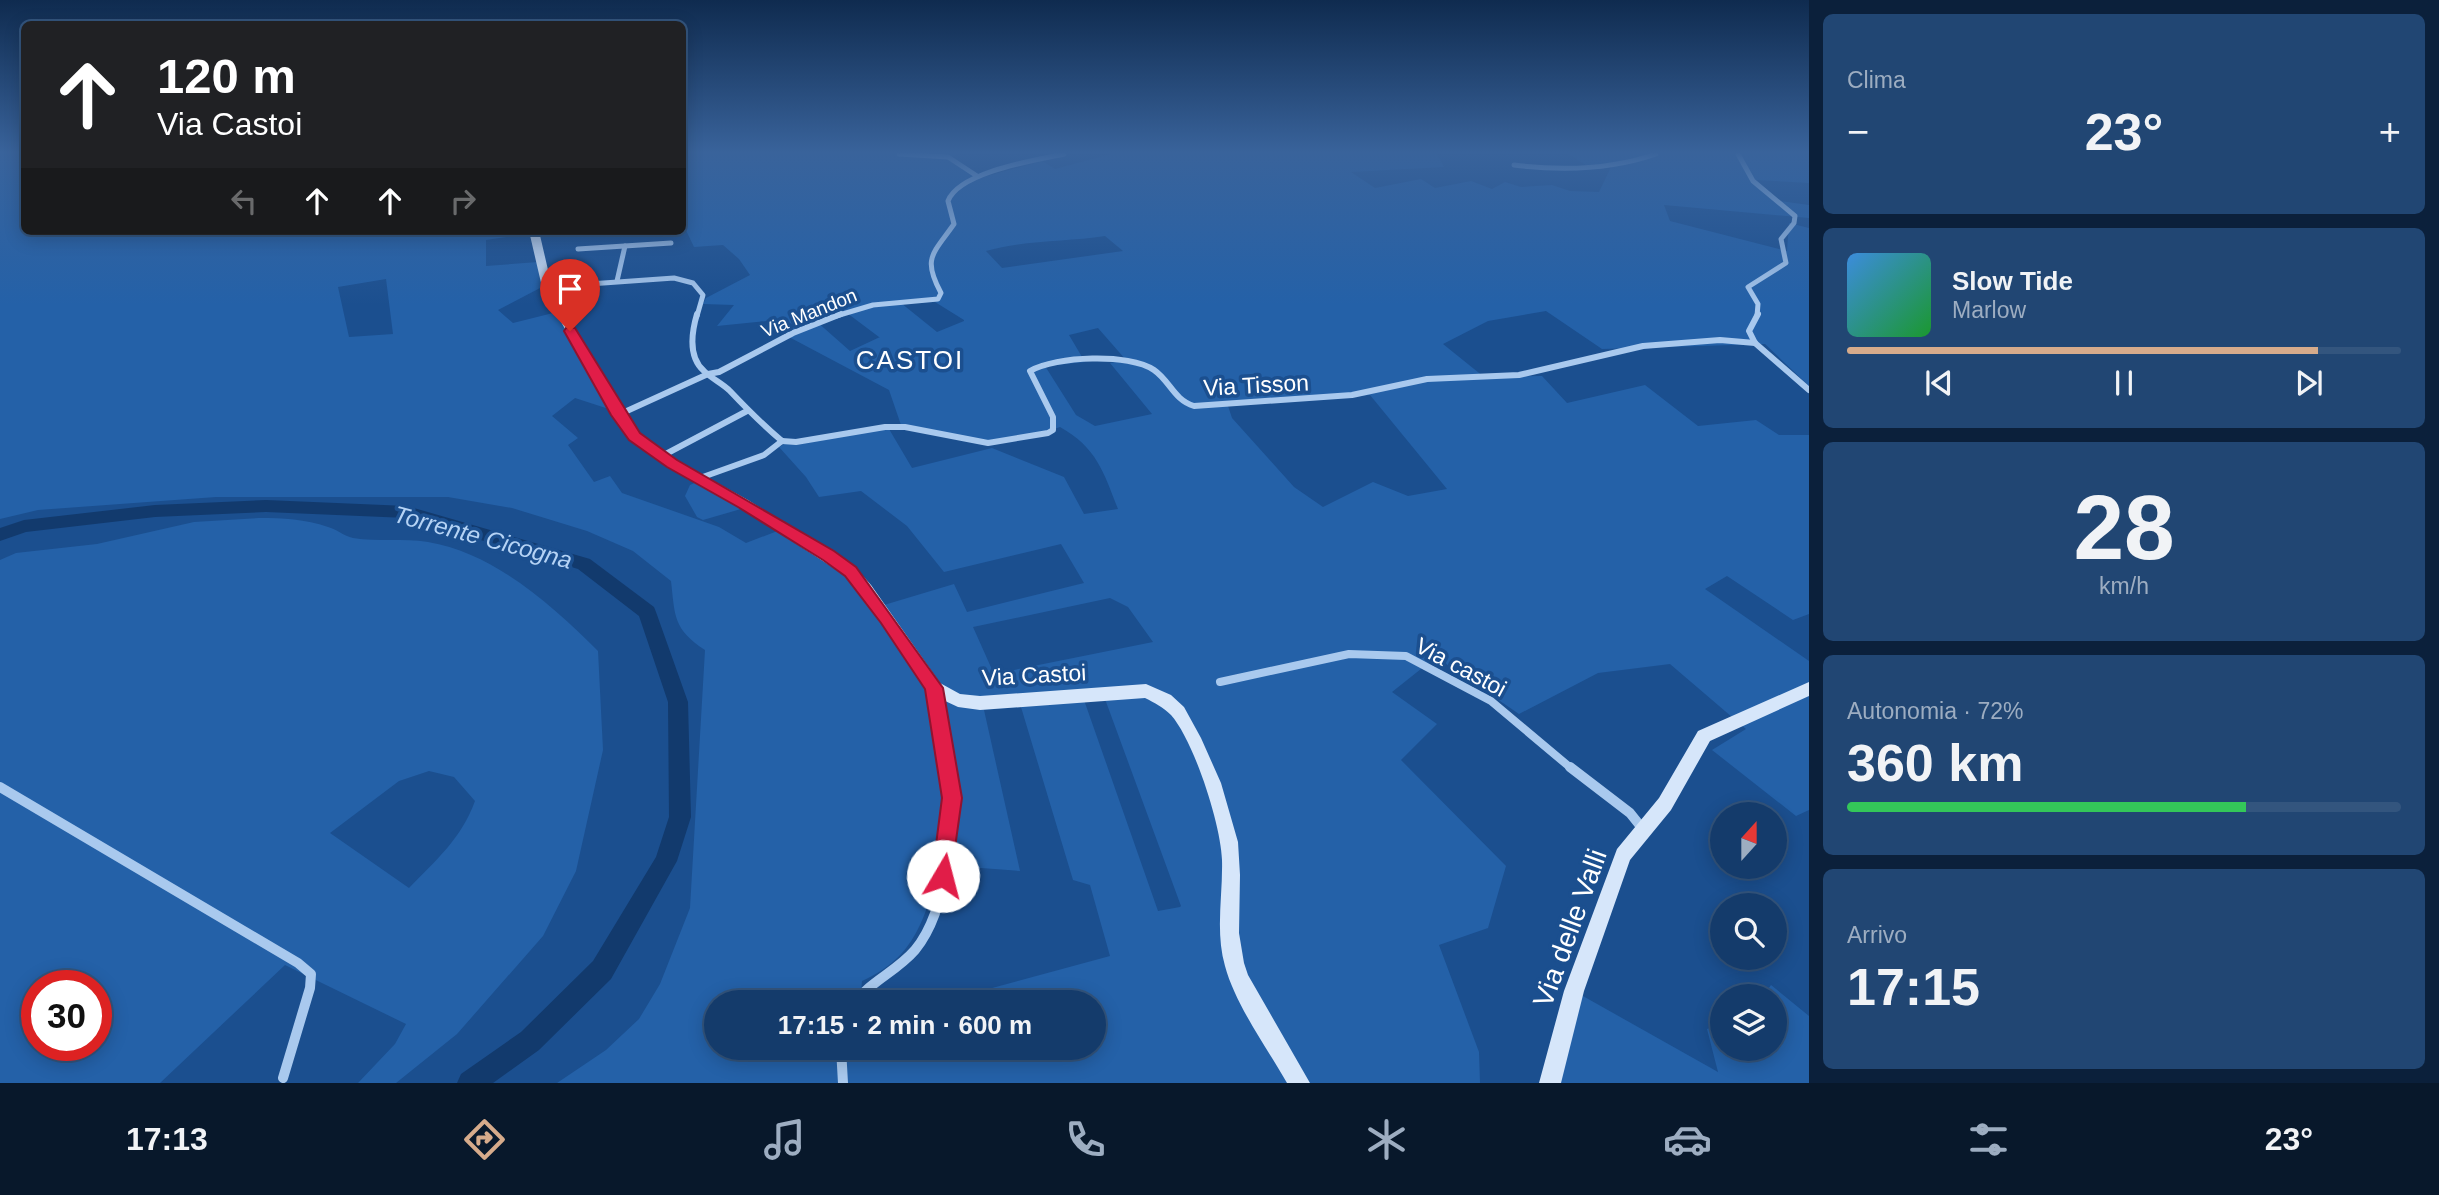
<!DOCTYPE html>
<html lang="it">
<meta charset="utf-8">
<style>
body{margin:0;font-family:Arial,sans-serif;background:#214673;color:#f1f3f6;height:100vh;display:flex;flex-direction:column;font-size:26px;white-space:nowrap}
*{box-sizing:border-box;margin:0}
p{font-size:23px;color:#9dadc1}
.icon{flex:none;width:38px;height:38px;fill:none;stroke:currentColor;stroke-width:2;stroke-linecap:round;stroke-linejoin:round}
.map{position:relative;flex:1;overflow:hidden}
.details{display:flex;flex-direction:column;gap:14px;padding:14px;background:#0b203b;width:630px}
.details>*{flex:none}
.banner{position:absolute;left:21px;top:21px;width:665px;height:214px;border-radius:10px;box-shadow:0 4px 18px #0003,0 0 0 2px #33557e;background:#202124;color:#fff;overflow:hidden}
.needle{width:46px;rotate:21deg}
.fabs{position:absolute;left:1710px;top:802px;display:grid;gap:14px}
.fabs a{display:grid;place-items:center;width:77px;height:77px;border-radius:50%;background:#143b6b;box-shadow:0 4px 18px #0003,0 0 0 2px #33557e;font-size:35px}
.speed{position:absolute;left:21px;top:970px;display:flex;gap:14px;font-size:35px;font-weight:700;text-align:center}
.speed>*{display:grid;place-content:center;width:91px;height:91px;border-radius:50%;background:#143b6b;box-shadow:0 4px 18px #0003,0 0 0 2px #33557e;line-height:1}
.speed .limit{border:10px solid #d22;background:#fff;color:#111}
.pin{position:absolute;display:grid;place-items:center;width:60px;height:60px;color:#fff;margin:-72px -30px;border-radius:50% 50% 50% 0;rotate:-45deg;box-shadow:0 0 7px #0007}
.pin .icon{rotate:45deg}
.me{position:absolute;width:77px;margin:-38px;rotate:8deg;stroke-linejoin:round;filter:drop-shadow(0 0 5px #0008)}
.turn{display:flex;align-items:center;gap:24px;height:147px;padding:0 21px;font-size:32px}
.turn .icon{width:91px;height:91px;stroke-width:2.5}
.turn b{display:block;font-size:49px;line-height:60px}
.lanes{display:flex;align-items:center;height:66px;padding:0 21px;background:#0003;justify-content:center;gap:35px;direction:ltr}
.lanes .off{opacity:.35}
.big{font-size:52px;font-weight:700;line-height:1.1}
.details .card{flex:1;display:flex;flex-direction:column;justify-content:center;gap:10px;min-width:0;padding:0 24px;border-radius:10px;background:#214673}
.details .dial{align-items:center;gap:0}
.dial b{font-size:91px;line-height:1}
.song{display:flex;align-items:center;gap:21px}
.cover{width:84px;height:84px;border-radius:10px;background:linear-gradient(135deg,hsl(210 70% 55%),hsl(130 70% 35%))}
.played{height:7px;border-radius:4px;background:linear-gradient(90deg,#d6ab8b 85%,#33557e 85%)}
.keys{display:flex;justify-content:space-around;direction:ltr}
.heat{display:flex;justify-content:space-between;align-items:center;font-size:38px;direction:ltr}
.charge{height:10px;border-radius:5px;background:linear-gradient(90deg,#34c759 72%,#33557e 0)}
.trip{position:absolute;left:704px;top:990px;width:402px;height:70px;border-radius:35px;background:#143b6b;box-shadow:0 4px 18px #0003,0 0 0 2px #33557e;font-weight:700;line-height:70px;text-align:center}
.tab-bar{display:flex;height:112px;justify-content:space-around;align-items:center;background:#08182b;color:#9dadc1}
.tab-bar .icon{width:49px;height:49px}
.tab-bar .current{color:#d6ab8b}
.tab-bar b{font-size:32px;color:#f1f3f6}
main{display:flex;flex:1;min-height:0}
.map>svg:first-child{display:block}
.green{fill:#2461a8;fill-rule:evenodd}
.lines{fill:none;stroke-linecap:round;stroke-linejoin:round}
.river{fill:#123a6d;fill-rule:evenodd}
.street-far3{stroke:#a9c9ee;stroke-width:5}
.street-far2{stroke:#a9c9ee;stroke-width:6}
.street-far1{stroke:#a9c9ee;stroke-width:8}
.street{stroke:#a9c9ee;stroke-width:10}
.secondary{fill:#d6e6fa;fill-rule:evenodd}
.route{fill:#e11d48;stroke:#92132f;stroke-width:2}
.labels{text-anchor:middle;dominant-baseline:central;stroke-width:7;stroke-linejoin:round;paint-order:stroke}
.far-street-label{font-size:19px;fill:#fff;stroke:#1b4f8f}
.street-label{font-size:23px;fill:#fff;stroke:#1b4f8f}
.water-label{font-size:24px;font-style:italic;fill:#b5d3f5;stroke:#1b4f8f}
.quarter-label{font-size:26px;letter-spacing:2px;fill:#fff;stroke:#1b4f8f}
.near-street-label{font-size:28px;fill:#fff;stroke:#1b4f8f}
</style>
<main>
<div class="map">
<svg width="1809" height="1083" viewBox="0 0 1809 1083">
<rect width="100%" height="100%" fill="#1b4f8f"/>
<!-- green -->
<g class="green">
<path d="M0,154H24V231H547L486,240V266L538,262L542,287L498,310L513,323L565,310L615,411L575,398L552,416L578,438L568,445L594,482L610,476L622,493L719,527L746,543L780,530L839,567L874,608L954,584L967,612L1084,583L1061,544L944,572L907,526L861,491L819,497L806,477L779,447L790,441L889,429L912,468L992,448L1064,477L1084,514L1118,509C1103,471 1097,448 1060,427L1029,438L986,445L901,425L889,390L789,337L776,320L717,326L734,305L703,304L706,298L750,275L739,259L723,245L694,247L683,224V154H959L951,156L980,178L1042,161L1055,169L1111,154H1437L1444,167L1351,172L1375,188L1421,179L1435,188L1471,181L1492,189L1505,182L1521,187L1552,185L1570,191L1599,192L1612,165L1587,166L1569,154H1508H1809V183L1756,180L1780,201L1809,205V218L1664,205L1670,221L1787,251L1789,223L1809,228V386L1765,344L1602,349L1546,311L1488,321L1443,344L1484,377L1542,376L1567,403L1645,385L1698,426L1756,420L1779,435H1809V614L1793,620L1727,576L1705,589L1809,661V810L1796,816L1712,750L1746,729L1670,664L1598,673L1519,714L1436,657L1392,692L1437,724L1401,760L1506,866L1488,928L1439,945L1479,1052L1480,1083H557L606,1050L639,1019L660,984L690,908L705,650C673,629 675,616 671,581L633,551L587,531L512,508L448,497H216L38,510L0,519ZM1105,236L1123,251L1002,268L986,251C1024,240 1066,242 1105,236ZM386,279L393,334L349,337L338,287ZM935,302L964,320V321L937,332L901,303ZM843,310L879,337H880L850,351L816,321ZM1098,328L1126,360L1110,363L1152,414L1095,426L1076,415L1045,366L1085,362L1069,335ZM1370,395L1447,489L1408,496L1373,482L1323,507L1294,487L1232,418L1228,406ZM1110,598L1128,607L1153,642L994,674L973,627ZM1105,699L1181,906L1180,907L1158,911L1084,700ZM1021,707L1073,880L1090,885L1110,956L937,1003H1094V1048H716V1003H860L862,981C917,957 924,917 941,865L1020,871L984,710Z"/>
<path d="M699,481L741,509L703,520L697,517L685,496L690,485Z"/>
<path d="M259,518C283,518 305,519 328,527C336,529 344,536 353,538C377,542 403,538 428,542C494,553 552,605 598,651L603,750L576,871L543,936L457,1034L396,1083H358L395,1044L406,1024L285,965L160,1083H0V560L16,553L97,544L194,522ZM429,771L454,777L475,801C461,839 437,859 409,888L330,833L399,781ZM37,985H96V1045H37Z"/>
<path d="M1771,985L1809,1016V1083H1550L1574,991L1718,1072L1707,1029L1722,1024V1048H1774V996H1763Z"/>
</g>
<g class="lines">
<!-- river -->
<path class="river" d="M266,500L407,506L590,559L654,607L656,612L688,702L691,817L677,861L611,979L539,1050L493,1083H457L461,1074L521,1032L593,961L656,857L669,817L668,702L639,616L578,569L407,518L266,512L155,517L26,532L0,541V528L24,520L155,505Z"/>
<!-- street-far3 -->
<g class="street-far3">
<path d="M899,154L948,157L977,176"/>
<path d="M1738,154L1753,181L1795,216L1794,223L1781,239L1786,263L1748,287L1758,304L1757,316"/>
<path d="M1514,165C1562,171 1610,170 1656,154"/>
<path d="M578,249L671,243"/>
<path d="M617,281L625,246"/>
<path d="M547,287L674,278L693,283L703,295L697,316"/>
<path d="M836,316L873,305L938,299L941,293C922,258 933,254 954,224L948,201C959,172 1036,160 1064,154"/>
</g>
<!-- street-far2 -->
<g class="street-far2">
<path d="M697,314C692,331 688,357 704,371C712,379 722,383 730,391C747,409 763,425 782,441"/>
<path d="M1758,314L1749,331L1755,343L1809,390"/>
<path d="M618,415L708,374L719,372L793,333L841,314"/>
<path d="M782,441L796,442L885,427H905L988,443L1048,433L1053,430V417L1030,371C1056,356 1129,353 1154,370C1170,381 1174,400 1194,406L1352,395L1427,379L1519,375L1643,346L1720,340L1755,343"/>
<path d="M662,456L747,411"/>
<path d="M700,478L764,455L782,441"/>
</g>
<!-- street-far1 -->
<g class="street-far1">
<path d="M1220,682L1349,654L1406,656L1491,701L1572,769"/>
<path d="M934,689L948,769"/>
</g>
<!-- street -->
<g class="street">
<path d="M1570,767L1630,813L1642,828"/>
<path d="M0,787L298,963L311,974L310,988L283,1078"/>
<path d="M854,1003C871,981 897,971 915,950C949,909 956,817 948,767"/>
<path d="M841,1048L843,1083"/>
</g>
<!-- secondary -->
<g class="secondary">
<path d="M529,231H539L552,287L623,413L639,434L677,461L748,500L856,568L871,585L940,683L960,694L980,696L1146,684L1171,695L1184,707L1201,738L1221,783L1238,842L1240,875L1239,933L1244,963L1248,975L1310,1083H1287C1267,1048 1235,1004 1225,966C1215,931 1223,895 1222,860C1221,825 1194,741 1171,715C1163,707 1155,703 1145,698L980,710L958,707L928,693L861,593L846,576L738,506L667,467L631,440L612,415L542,287Z"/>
<path d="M1809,682V696L1710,741L1671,810L1630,860L1584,991L1561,1083H1539L1564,991L1617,849L1659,798L1698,731Z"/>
</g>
</g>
<!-- sky -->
<linearGradient id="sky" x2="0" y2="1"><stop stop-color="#0f2b4f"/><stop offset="0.5" stop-color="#39639b"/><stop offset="1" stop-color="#39639b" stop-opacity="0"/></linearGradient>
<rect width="1809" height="305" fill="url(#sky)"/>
<!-- route -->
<path class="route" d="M566,328H575L640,433L677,460L834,551L856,567L943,688L962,798L950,883L943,886L935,883L932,876L942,798L925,689L881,623L845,576L823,560L738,507L667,467L629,440L611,415L564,331Z"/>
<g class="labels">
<!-- far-street labels -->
<g class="far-street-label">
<text transform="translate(809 313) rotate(-22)">Via Mandon</text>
</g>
<!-- street labels -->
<g class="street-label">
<text transform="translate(1256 385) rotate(-3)">Via Tisson</text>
<text transform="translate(1461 667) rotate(28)">Via castoi</text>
<text transform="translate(1034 675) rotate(-3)">Via Castoi</text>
</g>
<!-- water labels -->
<g class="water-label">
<text transform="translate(483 537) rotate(15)">Torrente Cicogna</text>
</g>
<!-- quarter labels -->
<g class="quarter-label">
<text x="910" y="360">CASTOI</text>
</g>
<!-- near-street labels -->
<g class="near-street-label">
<text transform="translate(1570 928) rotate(-70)">Via delle Valli</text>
</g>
</g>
</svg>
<div class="fabs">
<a><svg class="needle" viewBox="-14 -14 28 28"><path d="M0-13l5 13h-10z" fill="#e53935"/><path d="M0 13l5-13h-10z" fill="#9dadc1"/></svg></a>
<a><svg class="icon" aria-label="search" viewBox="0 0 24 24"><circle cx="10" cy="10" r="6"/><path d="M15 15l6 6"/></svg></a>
<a><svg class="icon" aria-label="layers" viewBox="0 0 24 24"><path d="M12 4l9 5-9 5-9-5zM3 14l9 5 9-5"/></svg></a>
</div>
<div class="speed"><div class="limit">30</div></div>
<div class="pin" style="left:570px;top:331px;background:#d93025"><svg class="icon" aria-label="arrive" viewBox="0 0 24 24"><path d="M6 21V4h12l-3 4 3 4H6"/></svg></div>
<svg class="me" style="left:943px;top:876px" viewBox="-20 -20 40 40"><circle r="19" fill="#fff"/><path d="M0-13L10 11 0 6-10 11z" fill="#e11d48"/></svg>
<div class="trip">17:15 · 2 min · 600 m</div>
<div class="banner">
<div class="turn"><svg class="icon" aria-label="ahead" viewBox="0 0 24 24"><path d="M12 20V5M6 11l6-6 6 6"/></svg><div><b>120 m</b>Via Castoi</div></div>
<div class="lanes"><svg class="icon off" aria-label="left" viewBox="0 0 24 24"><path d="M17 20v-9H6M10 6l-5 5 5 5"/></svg><svg class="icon" aria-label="ahead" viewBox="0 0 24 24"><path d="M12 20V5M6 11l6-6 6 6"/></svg><svg class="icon" aria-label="ahead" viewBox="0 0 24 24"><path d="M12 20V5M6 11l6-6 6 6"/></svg><svg class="icon off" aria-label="right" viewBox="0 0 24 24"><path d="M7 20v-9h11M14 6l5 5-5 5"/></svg></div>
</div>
</div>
<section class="details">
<div class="card"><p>Clima</p>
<div class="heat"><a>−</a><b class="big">23°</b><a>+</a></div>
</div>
<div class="card">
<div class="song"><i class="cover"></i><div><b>Slow Tide</b><p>Marlow</p></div></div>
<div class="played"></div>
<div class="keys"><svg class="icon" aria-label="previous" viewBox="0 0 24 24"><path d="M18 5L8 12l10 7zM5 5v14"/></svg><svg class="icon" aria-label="pause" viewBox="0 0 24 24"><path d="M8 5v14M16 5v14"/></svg><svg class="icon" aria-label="next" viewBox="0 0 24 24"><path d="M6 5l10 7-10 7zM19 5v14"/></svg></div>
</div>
<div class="card dial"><b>28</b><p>km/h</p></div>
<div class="card"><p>Autonomia · 72%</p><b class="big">360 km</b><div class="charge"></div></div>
<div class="card"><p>Arrivo</p><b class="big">17:15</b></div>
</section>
</main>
<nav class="tab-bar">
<b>17:13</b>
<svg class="icon current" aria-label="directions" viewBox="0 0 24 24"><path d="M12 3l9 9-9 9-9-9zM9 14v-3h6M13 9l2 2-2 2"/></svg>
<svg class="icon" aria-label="music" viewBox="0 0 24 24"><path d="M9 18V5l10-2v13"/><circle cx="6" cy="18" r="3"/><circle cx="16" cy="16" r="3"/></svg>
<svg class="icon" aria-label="phone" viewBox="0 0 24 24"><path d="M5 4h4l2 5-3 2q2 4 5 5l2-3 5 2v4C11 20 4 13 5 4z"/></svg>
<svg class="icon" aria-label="climate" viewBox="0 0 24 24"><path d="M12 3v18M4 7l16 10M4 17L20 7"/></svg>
<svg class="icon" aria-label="car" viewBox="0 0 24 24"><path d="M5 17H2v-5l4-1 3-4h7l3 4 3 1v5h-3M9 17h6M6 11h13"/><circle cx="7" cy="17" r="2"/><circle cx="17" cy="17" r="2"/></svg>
<svg class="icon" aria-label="filters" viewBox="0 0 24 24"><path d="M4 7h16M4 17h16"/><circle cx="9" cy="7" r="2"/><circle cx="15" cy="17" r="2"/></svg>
<b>23°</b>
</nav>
